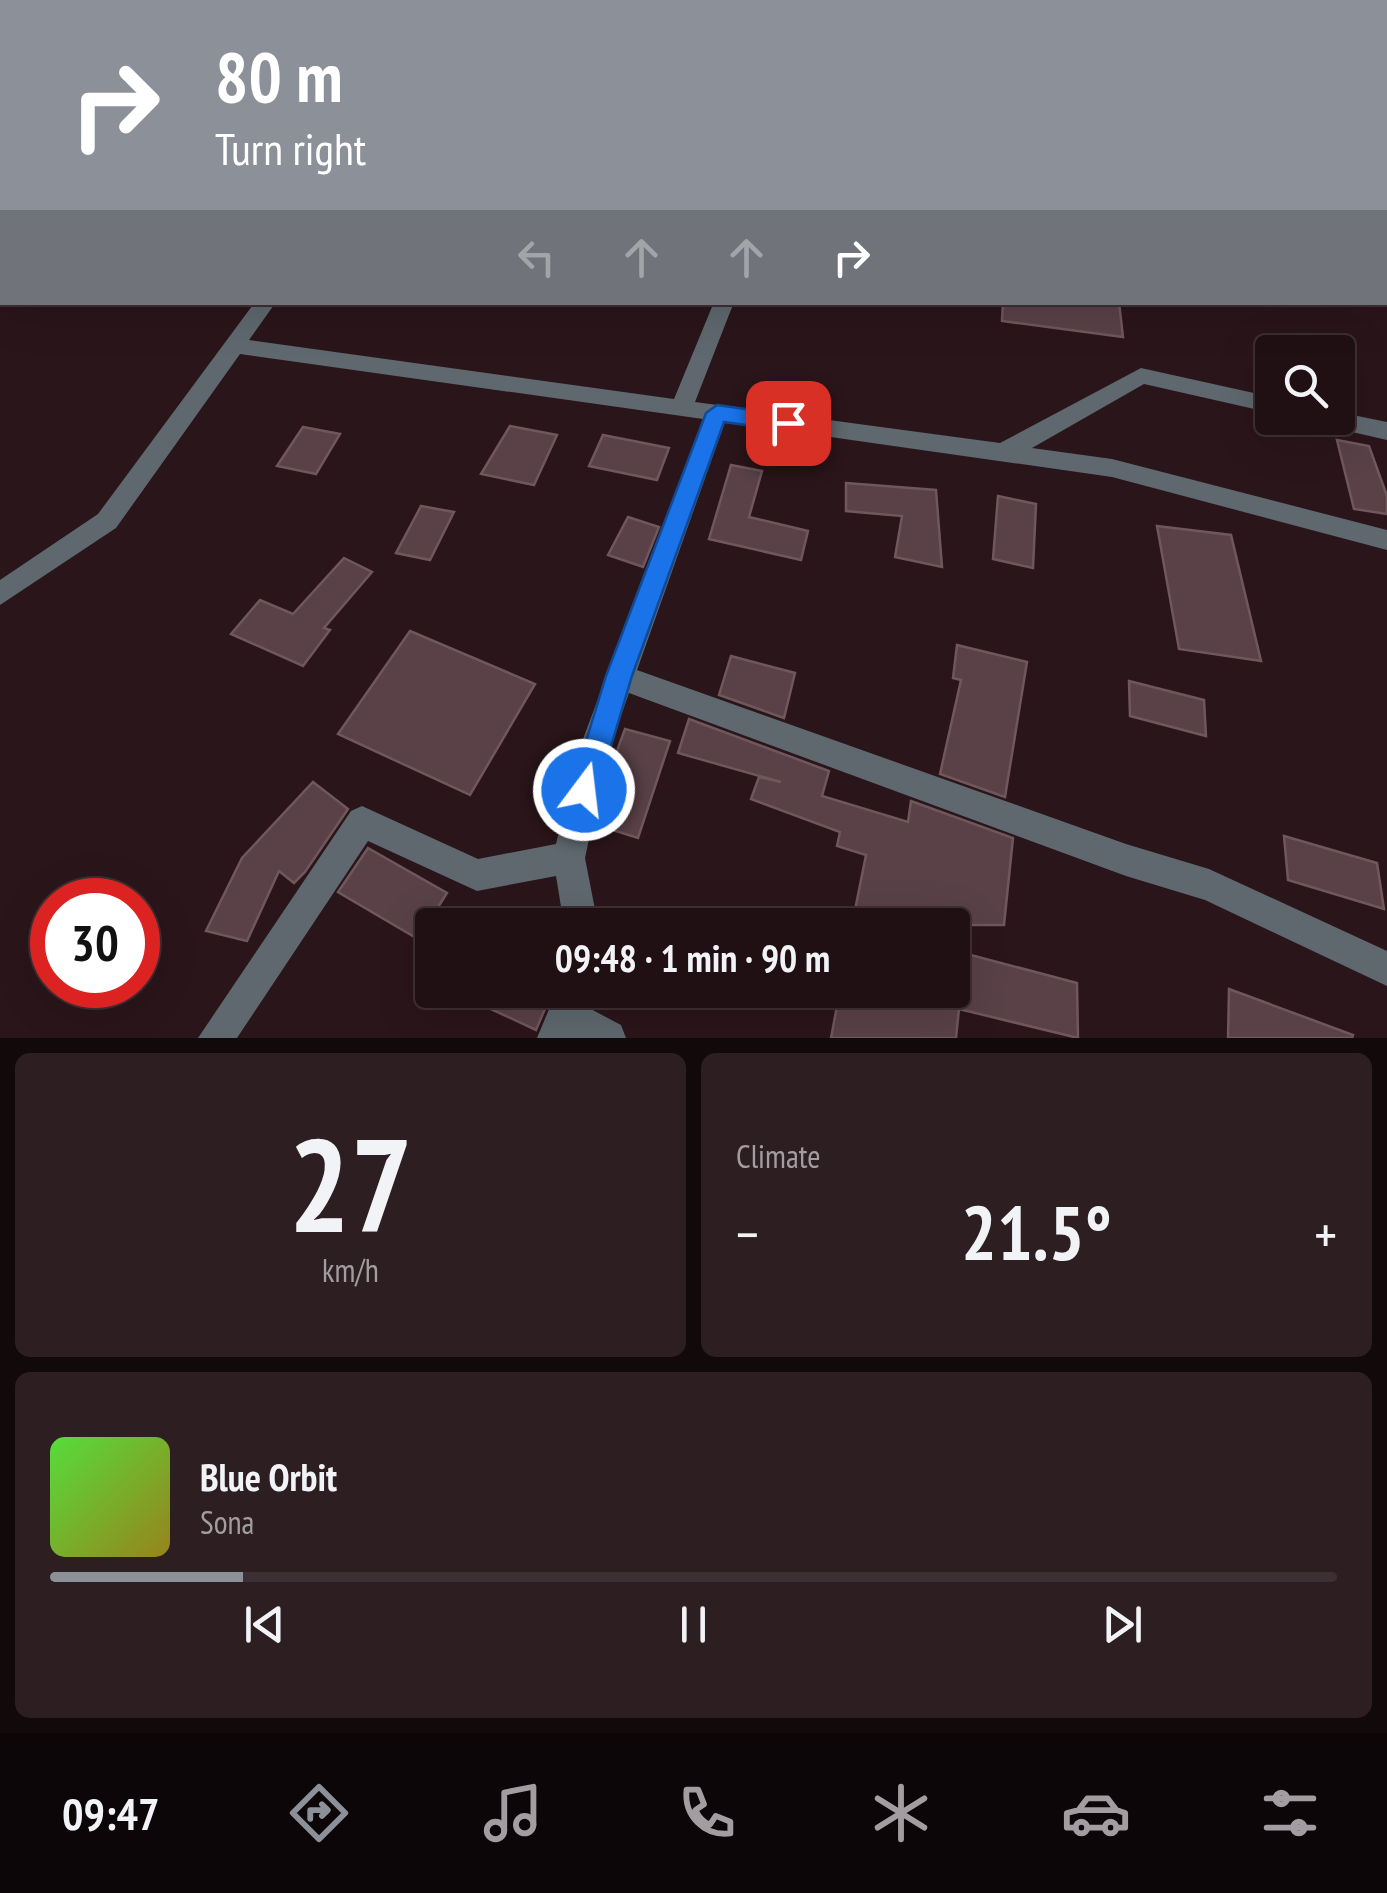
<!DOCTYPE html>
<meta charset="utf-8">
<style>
body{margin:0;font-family:"PT Sans Narrow",sans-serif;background:#2d1e22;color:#f1f3f6;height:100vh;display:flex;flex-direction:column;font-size:38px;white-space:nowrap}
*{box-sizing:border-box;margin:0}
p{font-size:32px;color:#a29da0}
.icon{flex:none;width:55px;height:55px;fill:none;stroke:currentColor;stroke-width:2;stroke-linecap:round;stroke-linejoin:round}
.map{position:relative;height:1038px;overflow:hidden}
.sheet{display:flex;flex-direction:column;gap:15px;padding:15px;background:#12090b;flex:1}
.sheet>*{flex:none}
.guide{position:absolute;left:0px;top:0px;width:1388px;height:305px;box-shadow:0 10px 40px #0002,0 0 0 2px #3d3034;background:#8c9099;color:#fff;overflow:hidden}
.controls{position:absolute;left:1255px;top:335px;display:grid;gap:20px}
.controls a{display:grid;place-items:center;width:100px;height:100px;border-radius:10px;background:#201014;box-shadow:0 10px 40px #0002,0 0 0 2px #3d3034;font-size:50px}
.speed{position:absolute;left:30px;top:878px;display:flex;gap:20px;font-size:50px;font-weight:700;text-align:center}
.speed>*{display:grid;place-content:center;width:130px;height:130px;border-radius:50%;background:#201014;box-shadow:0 10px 40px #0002,0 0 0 2px #3d3034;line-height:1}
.speed .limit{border:15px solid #d22;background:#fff;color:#111}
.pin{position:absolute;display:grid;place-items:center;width:85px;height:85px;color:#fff;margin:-42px;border-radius:20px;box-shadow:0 5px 15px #0006}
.me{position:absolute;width:110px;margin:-55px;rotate:15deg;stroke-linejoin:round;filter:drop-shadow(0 0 8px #0008)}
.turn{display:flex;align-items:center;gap:35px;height:210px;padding:0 50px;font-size:45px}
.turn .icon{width:130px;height:130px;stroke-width:2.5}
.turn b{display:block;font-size:70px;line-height:85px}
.lanes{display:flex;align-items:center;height:95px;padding:0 50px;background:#0003;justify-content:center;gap:50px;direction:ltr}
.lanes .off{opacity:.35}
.big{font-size:75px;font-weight:700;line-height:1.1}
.sheet .widget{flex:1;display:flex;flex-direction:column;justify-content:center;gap:15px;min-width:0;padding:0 35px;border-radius:15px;background:#2d1e22}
.sheet .dial{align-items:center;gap:0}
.dial b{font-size:130px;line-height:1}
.song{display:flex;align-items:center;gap:30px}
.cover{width:120px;height:120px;border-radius:15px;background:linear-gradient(135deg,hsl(110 70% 55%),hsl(50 70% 35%))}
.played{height:10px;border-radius:5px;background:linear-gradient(90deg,#8c9099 15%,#3d3034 15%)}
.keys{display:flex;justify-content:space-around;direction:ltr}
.heat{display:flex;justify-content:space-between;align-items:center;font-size:55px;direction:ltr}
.sheet .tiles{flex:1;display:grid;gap:15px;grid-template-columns:1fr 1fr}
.widget:last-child{grid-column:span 2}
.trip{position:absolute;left:415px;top:908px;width:555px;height:100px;border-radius:10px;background:#201014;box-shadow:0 10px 40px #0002,0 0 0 2px #3d3034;font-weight:700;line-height:100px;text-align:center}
.tab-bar{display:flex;height:160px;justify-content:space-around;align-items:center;background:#0d0608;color:#a29da0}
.tab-bar .icon{width:70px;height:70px}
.tab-bar .on{color:#8c9099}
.tab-bar b{font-size:45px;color:#f1f3f6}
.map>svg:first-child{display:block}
.building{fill:#594147;stroke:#70575c;stroke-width:2.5}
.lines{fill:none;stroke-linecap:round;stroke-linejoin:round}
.minor{fill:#5e686e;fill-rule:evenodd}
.rail{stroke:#8c7a7e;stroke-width:5}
.route{fill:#1a73e8;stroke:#114b97;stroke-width:2.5}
</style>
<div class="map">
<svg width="1387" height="1038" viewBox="0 0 1387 1038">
<rect width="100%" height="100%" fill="#2a151a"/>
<!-- building -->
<g class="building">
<path d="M1003,302H1119L1123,337L1002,321Z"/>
<path d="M510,426L557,435L534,485L481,474Z"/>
<path d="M303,427L340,434L316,474L277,466Z"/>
<path d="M603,435L669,448L657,480L589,466Z"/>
<path d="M1337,440L1369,446L1387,496V514L1354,509Z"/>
<path d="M731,465L762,471L749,517L808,531L801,560L709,539Z"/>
<path d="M846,483L936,490L942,567L895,557L902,516L846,511Z"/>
<path d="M998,496L1036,504L1033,568L993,559Z"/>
<path d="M421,506L454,512L430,560L396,553Z"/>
<path d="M628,517L659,527L643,567L608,555Z"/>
<path d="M1157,526L1231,535L1261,661L1179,649Z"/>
<path d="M344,558L372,572L324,628L330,630L303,666L231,634L260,600L293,614Z"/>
<path d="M410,631L535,684L470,795L338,734Z"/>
<path d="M957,645L1027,662L1005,797L940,774L961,680L953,678Z"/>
<path d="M731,656L795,673L784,718L719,695Z"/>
<path d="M1129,681L1204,700L1206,736L1130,716Z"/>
<path d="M689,719L829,771L822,796L908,822L911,801L1013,838L1004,925H852L866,855L837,846L840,832L751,799L759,777L781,782L678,753Z"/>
<path d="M625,729L670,741L638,838L596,825L604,786Z"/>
<path d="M313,782L348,809L305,872L294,883L279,871L247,941L206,931L242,858Z"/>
<path d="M1284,836L1377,863L1384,909L1288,880Z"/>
<path d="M368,848L447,893L418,939L338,892Z"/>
<path d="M952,950L1077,983L1078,1038L959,1009L956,1038H831L840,990H952Z"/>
<path d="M1229,989L1353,1035L1352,1038H1228Z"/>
<path d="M450,990H553L536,1030Z"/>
</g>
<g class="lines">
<!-- minor -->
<g class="minor">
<path d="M805,0H837L838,2H807Z"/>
<rect x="1385" y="96" width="2" height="10"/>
<path d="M255,302H276L249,340L674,399L714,302H734L695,402L1000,443L1141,368L1272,397V413L1144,384L1032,448L1112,459L1387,530V550L1112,477L725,422L637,670L1126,844L1209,869L1387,951V986L1205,900L1126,876L629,693L607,755L585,858L598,925H564L556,876L477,891L368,841L237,1038H198L351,811L362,806L478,859L556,844L577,755L703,419L240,354L116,528L0,605V580L98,514Z"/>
<path d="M1338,412L1387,422V440L1326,426L1315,418H1338Z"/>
<path d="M557,990H591L585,1006L621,1025L626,1038H537Z"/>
</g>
<!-- rail -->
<path class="rail" d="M64,2L68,0"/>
</g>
<!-- route -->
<path class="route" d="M717,405L788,415L799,423L788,431L724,422L632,676L598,790L594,800L584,804L575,800L571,790L606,676L706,413Z"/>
</svg>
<div class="controls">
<a><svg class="icon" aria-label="search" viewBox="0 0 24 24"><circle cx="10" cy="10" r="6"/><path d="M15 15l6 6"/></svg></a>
</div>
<div class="speed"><div class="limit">30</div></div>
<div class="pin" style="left:788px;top:423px;background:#d93025"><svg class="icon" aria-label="arrive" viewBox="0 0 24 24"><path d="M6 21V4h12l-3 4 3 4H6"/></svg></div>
<svg class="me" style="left:584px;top:790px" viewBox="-20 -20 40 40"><circle r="17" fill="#1a73e8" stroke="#fff" stroke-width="3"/><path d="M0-11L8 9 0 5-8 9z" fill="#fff"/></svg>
<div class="trip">09:48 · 1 min · 90 m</div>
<div class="guide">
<div class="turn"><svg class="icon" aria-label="right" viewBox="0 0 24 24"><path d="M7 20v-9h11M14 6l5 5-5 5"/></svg><div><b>80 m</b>Turn right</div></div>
<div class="lanes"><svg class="icon off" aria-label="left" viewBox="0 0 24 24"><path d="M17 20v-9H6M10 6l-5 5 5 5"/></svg><svg class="icon off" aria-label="ahead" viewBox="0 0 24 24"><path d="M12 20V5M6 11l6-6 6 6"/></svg><svg class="icon off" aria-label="ahead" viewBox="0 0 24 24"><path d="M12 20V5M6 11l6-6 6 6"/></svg><svg class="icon" aria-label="right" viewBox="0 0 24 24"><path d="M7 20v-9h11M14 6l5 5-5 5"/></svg></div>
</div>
</div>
<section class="sheet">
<div class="tiles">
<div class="widget dial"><b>27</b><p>km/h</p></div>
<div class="widget"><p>Climate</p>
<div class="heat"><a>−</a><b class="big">21.5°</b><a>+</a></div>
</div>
<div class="widget">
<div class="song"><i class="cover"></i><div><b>Blue Orbit</b><p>Sona</p></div></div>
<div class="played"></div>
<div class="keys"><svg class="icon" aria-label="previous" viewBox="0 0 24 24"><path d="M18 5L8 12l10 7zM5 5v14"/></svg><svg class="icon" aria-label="pause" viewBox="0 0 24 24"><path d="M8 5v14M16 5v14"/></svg><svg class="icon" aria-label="next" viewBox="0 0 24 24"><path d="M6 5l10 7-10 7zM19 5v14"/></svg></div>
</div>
</div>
</section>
<nav class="tab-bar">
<b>09:47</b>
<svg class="icon on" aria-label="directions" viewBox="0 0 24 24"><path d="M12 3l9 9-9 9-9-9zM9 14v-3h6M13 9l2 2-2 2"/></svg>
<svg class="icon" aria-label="music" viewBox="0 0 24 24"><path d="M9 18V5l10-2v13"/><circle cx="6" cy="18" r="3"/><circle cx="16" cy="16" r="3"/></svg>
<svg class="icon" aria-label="phone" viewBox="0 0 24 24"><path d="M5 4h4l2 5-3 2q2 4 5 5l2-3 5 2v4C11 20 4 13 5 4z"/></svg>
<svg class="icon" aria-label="climate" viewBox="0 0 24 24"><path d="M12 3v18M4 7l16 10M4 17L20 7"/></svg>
<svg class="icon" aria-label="car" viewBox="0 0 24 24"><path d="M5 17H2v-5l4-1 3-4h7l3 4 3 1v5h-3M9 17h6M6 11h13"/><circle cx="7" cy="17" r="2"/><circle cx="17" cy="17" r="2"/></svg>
<svg class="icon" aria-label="filters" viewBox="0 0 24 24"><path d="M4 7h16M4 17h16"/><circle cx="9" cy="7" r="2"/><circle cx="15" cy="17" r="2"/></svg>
</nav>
